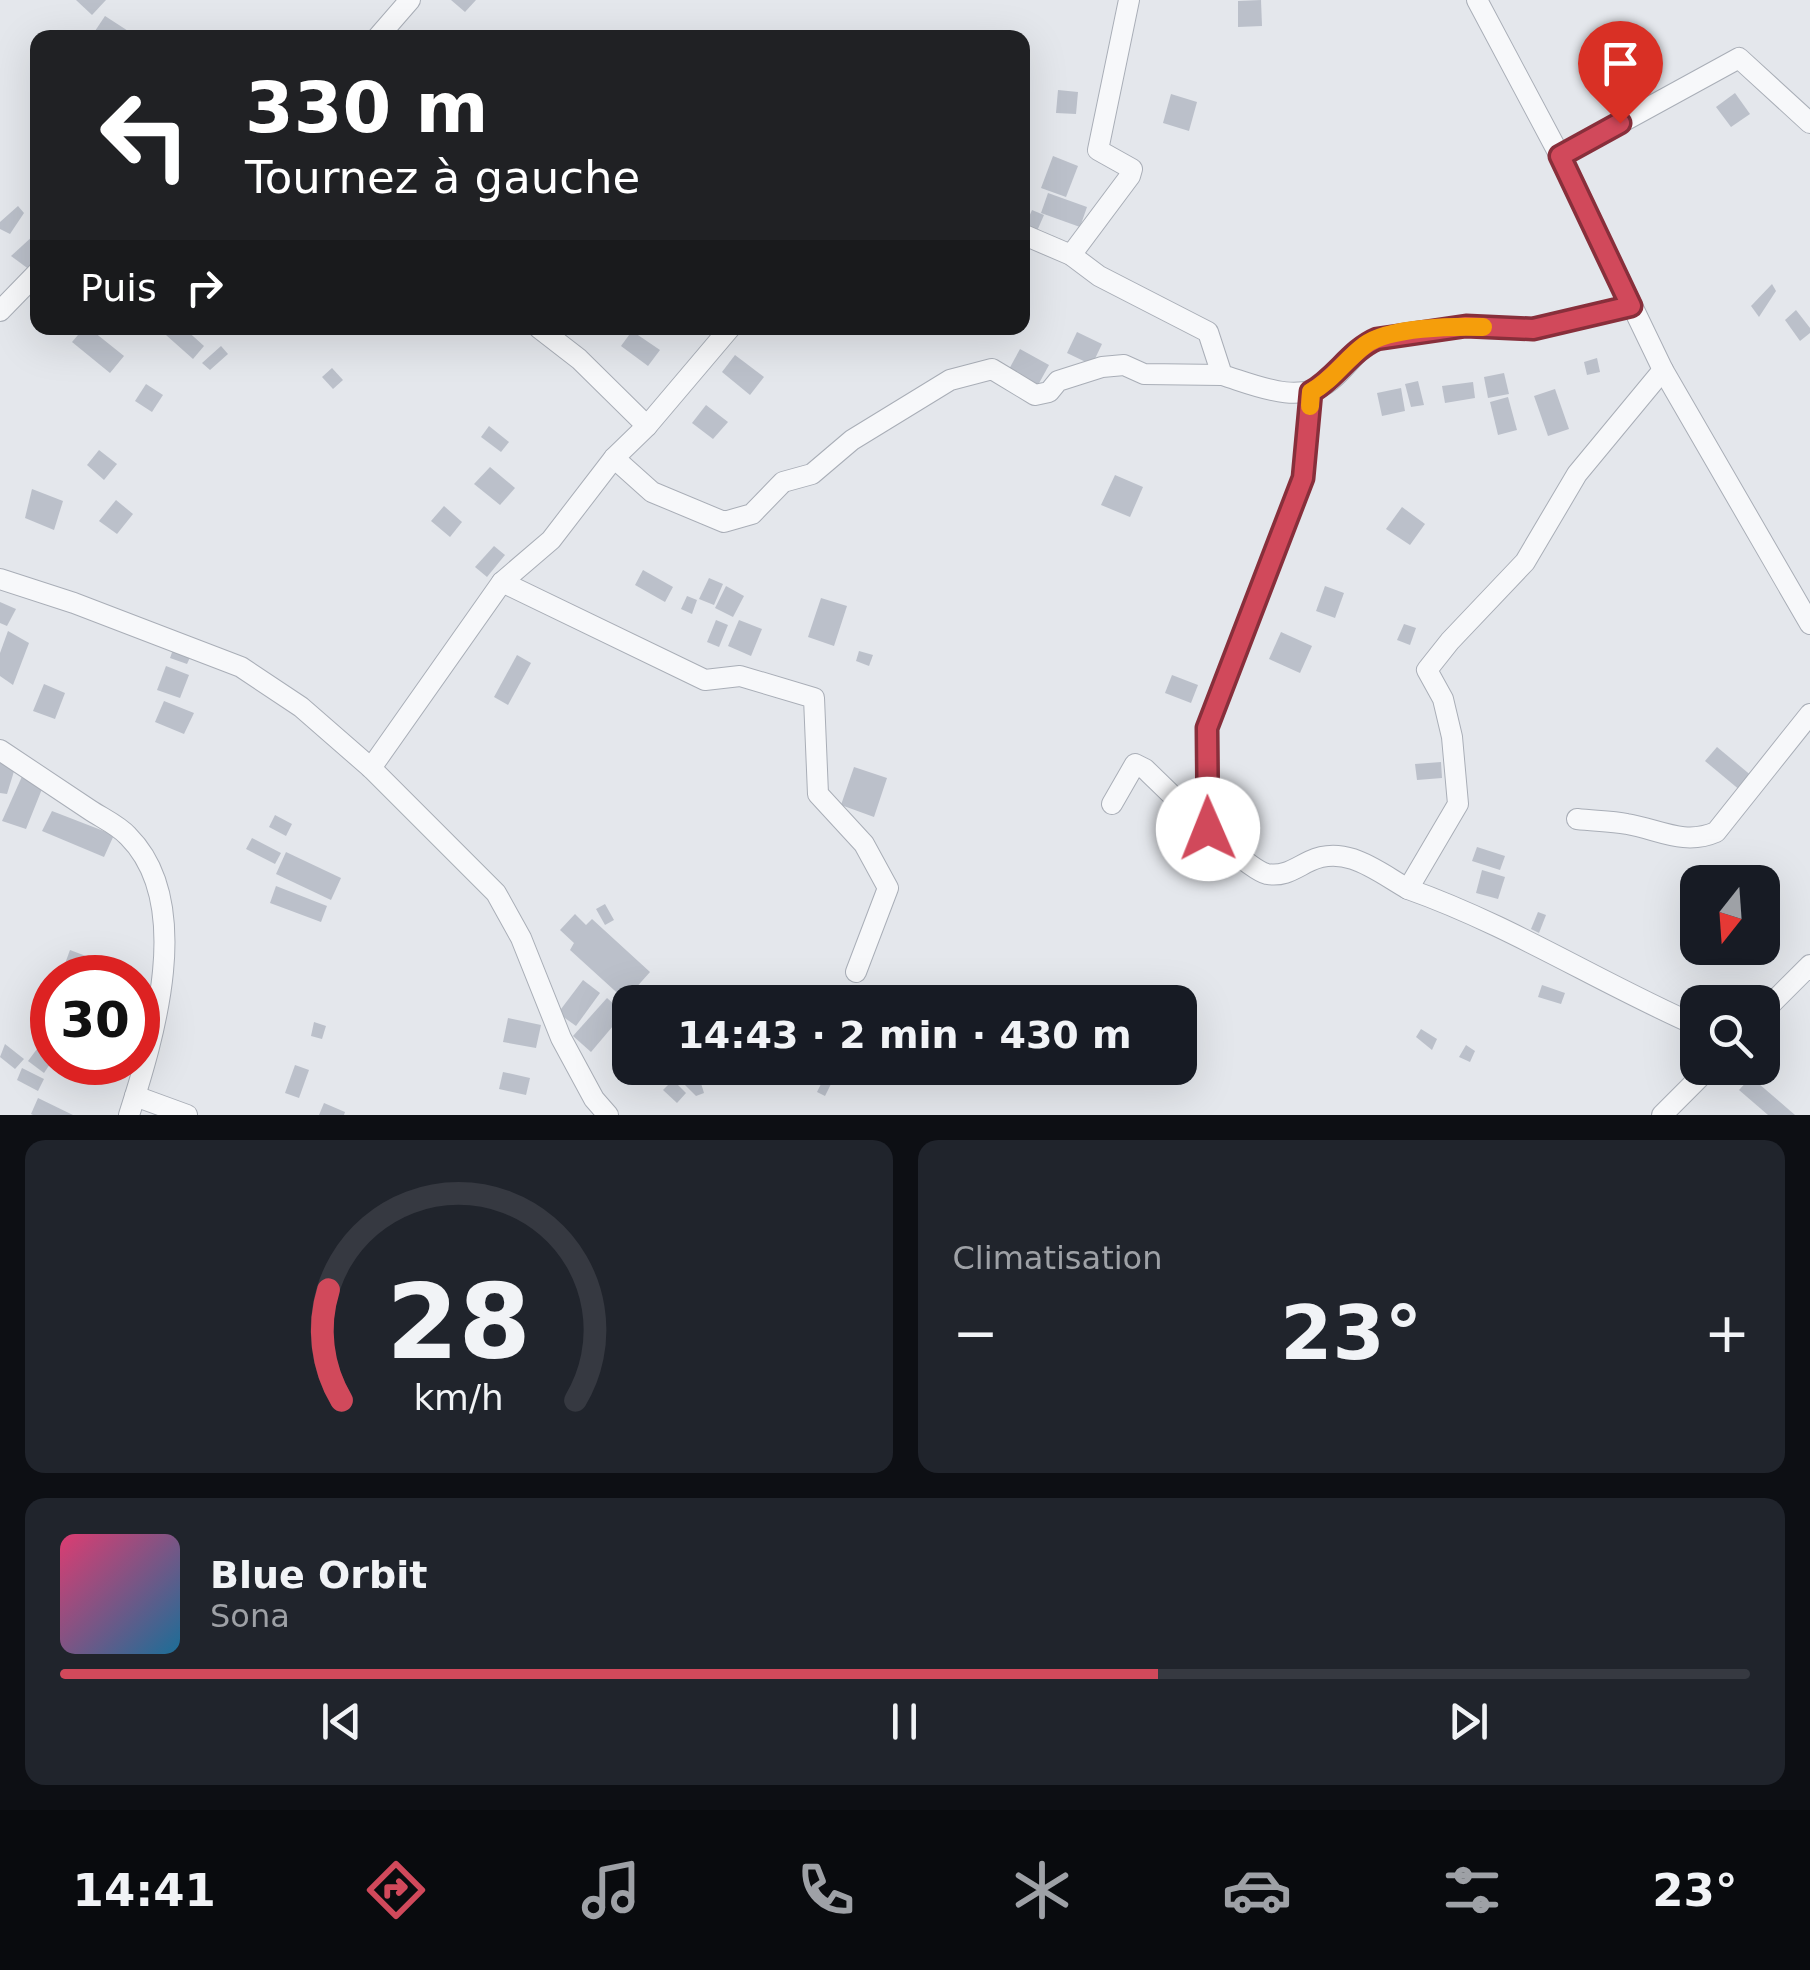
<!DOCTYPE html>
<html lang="fr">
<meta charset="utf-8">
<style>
body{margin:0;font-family:"DejaVu Sans",sans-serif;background:#20242c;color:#f1f3f6;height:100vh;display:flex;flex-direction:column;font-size:38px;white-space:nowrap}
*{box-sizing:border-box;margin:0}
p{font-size:32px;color:#9ea1a6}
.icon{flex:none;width:55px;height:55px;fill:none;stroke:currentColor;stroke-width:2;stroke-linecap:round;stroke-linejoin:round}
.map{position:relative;height:1115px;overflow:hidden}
.panel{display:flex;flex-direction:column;gap:25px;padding:25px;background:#0d0f14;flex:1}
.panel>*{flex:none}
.banner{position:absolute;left:30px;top:30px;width:1000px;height:305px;border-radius:20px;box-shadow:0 10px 40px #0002;background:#202124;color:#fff;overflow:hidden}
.needle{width:65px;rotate:197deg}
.tools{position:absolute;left:1680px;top:865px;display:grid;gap:20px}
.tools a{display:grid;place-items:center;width:100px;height:100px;border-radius:20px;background:#171b24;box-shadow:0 10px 40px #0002;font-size:50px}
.speed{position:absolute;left:30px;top:955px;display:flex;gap:20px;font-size:50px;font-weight:700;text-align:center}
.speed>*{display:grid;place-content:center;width:130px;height:130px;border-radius:50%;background:#171b24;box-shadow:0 10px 40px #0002;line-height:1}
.speed .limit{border:15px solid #d22;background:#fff;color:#111}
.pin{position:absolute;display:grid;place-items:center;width:85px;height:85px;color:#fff;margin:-102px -42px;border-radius:50% 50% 50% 0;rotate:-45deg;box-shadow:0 0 10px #0007}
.pin .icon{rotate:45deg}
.me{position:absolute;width:110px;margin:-55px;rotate:359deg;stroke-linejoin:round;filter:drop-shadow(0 0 8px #0008)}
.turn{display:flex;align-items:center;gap:35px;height:210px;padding:0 50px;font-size:45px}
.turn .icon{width:130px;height:130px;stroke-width:2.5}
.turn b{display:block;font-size:70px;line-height:85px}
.then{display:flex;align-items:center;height:95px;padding:0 50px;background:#0003;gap:20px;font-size:38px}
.big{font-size:75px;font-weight:600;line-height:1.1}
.panel .card{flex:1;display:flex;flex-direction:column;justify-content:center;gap:15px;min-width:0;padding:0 35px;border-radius:20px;background:#20242c}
.panel .dial{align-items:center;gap:0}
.dial svg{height:260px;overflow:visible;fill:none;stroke:#363941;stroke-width:7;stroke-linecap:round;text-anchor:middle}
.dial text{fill:#f1f3f6;stroke:none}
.song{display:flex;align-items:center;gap:30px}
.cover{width:120px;height:120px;border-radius:15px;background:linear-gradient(135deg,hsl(340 70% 55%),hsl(200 70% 35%))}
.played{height:10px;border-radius:5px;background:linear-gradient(90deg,#d1495b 65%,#363941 65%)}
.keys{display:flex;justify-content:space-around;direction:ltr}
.heat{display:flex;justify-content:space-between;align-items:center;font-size:55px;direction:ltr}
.panel .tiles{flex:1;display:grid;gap:25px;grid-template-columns:1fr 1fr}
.card:last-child{grid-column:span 2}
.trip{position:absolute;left:612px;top:985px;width:585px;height:100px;border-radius:20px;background:#171b24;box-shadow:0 10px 40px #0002;font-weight:600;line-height:100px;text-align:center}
.tab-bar{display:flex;height:160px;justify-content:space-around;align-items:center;background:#090b0e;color:#9ea1a6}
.tab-bar .icon{width:70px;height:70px}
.tab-bar .active{color:#d1495b}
.tab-bar b{font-size:45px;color:#f1f3f6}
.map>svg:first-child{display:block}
.building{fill:#bbc0ca}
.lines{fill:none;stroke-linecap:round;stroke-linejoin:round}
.minor-casing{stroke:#a9aeb7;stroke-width:22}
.minor{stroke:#f7f8fa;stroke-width:20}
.route-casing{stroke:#882f3b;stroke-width:25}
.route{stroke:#d1495b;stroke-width:18}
.slow{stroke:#f59e0b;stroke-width:18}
</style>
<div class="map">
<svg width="1810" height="1115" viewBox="0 0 1810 1115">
<rect width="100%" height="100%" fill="#e4e7ec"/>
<!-- building -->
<g class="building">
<path d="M76,0H106L92,15Z"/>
<path d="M451,0H476L465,12Z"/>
<path d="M1261,0L1262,26L1238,27V1Z"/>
<path d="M105,16L139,38H98L93,34Z"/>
<path d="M1058,90L1078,92L1076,114L1056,113Z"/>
<path d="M1735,93L1750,114L1731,127L1716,107Z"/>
<path d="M1171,94L1197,102L1189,131L1163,123Z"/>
<path d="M1053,156L1078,166L1066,197L1041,188Z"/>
<path d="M1048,193L1087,207L1080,227L1041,213Z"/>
<path d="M18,206L24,213L10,234L0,229V222Z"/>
<path d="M1032,210L1044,215L1037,231L1025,226Z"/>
<path d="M34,235L38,239V261L30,270L11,256Z"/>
<path d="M1772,284L1776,291L1759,317L1751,306Z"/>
<path d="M1796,310L1810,328V333L1800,341L1785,320Z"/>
<path d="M84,328H89L124,356L110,373L72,342Z"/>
<path d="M172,328H184L204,346L193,359L166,335Z"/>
<path d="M632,331L660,350L648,366L621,346Z"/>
<path d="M1077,332L1102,344L1092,365L1067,353Z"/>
<path d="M221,346L228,354L210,370L202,363Z"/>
<path d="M1020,349L1049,365L1037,387L1008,371Z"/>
<path d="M735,355L764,377L750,395L722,372Z"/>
<path d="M1597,358L1600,372L1587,375L1584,362Z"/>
<path d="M332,368L343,380L333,389L322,377Z"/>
<path d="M1504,373L1509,394L1488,398L1484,377Z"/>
<path d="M1418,381L1424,405L1411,407L1405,384Z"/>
<path d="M1473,382L1475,398L1445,403L1442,386Z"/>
<path d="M146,384L163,395L152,412L135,401Z"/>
<path d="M1401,388L1405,411L1382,416L1377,393Z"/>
<path d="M1555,389L1569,429L1548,436L1534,396Z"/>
<path d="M1508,397L1517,430L1498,435L1490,402Z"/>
<path d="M706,405L728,422L713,439L692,423Z"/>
<path d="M489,426L509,442L501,452L481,437Z"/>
<path d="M99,450L117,464L104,480L87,465Z"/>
<path d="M490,467L515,488L500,505L474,484Z"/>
<path d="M1115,475L1143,487L1130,517L1101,505Z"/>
<path d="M32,489L63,501L54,530L25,518Z"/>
<path d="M116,500L133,514L117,534L99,521Z"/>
<path d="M444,506L462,522L450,537L431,521Z"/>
<path d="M1402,507L1425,524L1410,545L1386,529Z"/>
<path d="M494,546L505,555L487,577L475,567Z"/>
<path d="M643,570L673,587L665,602L635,585Z"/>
<path d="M709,578L723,584L714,605L699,599Z"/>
<path d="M726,586L744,596L733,617L715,608Z"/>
<path d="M1325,586L1344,593L1335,618L1316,611Z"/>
<path d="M687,596L697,600L692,614L681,609Z"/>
<path d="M821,598L847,606L834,646L808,637Z"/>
<path d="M0,602L16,609L7,626L0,623Z"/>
<path d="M716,620L728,625L719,647L707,642Z"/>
<path d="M739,620L762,629L751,656L728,646Z"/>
<path d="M1404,624L1416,628L1410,645L1397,640Z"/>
<path d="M8,631L29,643L13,685L0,676V653Z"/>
<path d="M1281,632L1312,646L1300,673L1269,659Z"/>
<path d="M174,647L192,653L187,664L170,658Z"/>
<path d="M859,651L873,655L869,666L856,661Z"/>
<path d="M517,655L531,663L508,705L494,697Z"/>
<path d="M166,666L189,675L180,698L157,690Z"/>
<path d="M1172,675L1198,685L1191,703L1165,693Z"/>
<path d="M44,684L65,693L55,719L33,711Z"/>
<path d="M164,701L194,713L184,734L155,722Z"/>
<path d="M1717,747L1753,777L1741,791L1705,761Z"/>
<path d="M0,762L15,768L7,794L0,793Z"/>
<path d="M1441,762L1442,778L1417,780L1415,764Z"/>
<path d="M854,767L887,778L874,817L841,805Z"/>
<path d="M24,772L44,784L26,829L2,821Z"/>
<path d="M52,811L114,835L104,857L42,831Z"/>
<path d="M275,815L292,824L286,836L269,827Z"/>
<path d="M252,838L281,853L275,864L246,849Z"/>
<path d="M1477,847L1505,856L1500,870L1472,861Z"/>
<path d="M286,852L341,878L331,900L276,874Z"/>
<path d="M1482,870L1505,877L1498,899L1476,893Z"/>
<path d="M276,886L327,906L321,922L270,903Z"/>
<path d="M605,904L614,920L605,925L596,909Z"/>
<path d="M1538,912L1546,915L1539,933L1531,929Z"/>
<path d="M575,914L586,925L592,919L650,972L625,1000L570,950L574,943L560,930Z"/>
<path d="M70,950L94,959L87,978L63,969Z"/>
<path d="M122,964L138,978H111Z"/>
<path d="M583,980L600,993L576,1026L558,1013Z"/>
<path d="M1542,985L1565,993L1561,1004L1538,997Z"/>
<path d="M607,998L624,1013L591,1052L573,1036Z"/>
<path d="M630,1017V1044L616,1031Z"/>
<path d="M508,1018L541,1025L536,1048L503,1042Z"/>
<path d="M314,1022L326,1026L322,1039L311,1036Z"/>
<path d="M1421,1029L1437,1039L1432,1050L1416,1037Z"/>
<path d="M5,1044L24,1059L15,1069L0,1057Z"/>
<path d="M1466,1045L1475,1051L1470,1062L1459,1057Z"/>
<path d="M37,1049L52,1061L44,1073L28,1061Z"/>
<path d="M295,1065L309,1070L299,1098L285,1093Z"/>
<path d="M22,1068L44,1079L38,1091L17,1080Z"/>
<path d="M668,1068H709L699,1077L704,1093L696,1096Z"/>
<path d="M732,1068H754L750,1076Z"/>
<path d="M503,1072L530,1078L526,1095L499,1089Z"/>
<path d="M826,1074L834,1078L825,1096L817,1092Z"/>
<path d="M1751,1077L1795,1115H1768L1739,1090Z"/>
<path d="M673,1080L686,1093L677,1103L663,1090Z"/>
<path d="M38,1098L73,1115H33L31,1114Z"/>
<path d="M324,1103L345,1112L344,1115H319Z"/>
</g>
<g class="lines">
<defs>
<g id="minor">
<path d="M1477,0L1560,156L1663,370L1810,624"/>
<path d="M377,38L410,0"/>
<path d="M1560,156L1739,58L1810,123"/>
<path d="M1022,234L1071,255L1099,276L1208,332L1222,375C1255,385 1299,406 1330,381C1347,368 1357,348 1377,339L1467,326L1533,329L1631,306"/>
<path d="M1071,255L1130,176L1132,169L1098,150L1129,0"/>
<path d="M0,311L38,272"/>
<path d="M539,328L579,359L647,426"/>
<path d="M1663,370L1577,474L1525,562L1450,641L1427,670L1443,699L1452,737L1458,804L1408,889C1510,925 1600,983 1698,1026"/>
<path d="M614,458L652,492L724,522L752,514L783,482L812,474L852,440L950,380L992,369L1035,395L1049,392L1058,381L1102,367L1124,365L1144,374L1222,375"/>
<path d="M0,579L74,603L241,667L301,707L371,768L496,893L521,938L561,1038L594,1099L608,1115"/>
<path d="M502,582L705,680L740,676L814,698L818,794L864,844L888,888L856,972"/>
<path d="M0,750C30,770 60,790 90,810C102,818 118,825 128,836C195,903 154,1037 129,1115"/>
<path d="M371,768L502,582L551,540L614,458L647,426L730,328"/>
<path d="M1112,804L1135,764L1145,769C1166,789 1245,869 1267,874C1285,877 1295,868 1310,861C1346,844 1378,872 1408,889"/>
<path d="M1577,819C1594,821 1611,821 1627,824C1658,829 1684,846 1716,832L1810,714"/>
<path d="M1208,829L1207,729L1303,478L1311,392"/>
<path d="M1762,1013L1810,965"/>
<path d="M135,1096L187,1115"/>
<path d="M1662,1115L1709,1068"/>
</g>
</defs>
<!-- minor casing -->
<use href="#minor" class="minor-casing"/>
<!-- minor -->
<use href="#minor" class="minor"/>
</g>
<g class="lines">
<defs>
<path id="route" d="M1208,829L1207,728L1303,478L1311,392C1336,378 1351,350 1377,339L1466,326L1533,329L1631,306L1560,156L1620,123"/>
</defs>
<!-- route casing -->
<use href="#route" class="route-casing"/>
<!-- route -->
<use href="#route" class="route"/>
<!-- slow -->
<path class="slow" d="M1310,406L1311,392C1333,380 1345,360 1365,345C1389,327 1454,326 1483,327"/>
</g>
</svg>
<div class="tools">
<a><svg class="needle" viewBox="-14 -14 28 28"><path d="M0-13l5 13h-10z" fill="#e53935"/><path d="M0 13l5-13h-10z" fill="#9ea1a6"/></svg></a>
<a><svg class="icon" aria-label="search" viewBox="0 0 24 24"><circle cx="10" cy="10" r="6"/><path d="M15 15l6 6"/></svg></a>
</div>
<div class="speed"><div class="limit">30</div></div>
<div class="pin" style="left:1620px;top:123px;background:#d93025"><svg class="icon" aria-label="arrive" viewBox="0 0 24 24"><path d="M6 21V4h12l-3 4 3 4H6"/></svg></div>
<svg class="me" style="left:1208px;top:829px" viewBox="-20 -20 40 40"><circle r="19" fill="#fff"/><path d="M0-13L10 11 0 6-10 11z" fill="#d1495b"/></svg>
<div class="trip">14:43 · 2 min · 430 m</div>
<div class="banner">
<div class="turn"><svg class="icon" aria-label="left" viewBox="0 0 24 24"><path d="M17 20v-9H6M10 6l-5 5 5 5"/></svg><div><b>330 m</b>Tournez à gauche</div></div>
<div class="then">Puis<svg class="icon" aria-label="right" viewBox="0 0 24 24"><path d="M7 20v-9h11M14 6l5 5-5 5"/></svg></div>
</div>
</div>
<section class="panel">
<div class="tiles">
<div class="card dial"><svg viewBox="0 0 100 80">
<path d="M14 69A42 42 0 1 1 86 69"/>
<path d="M14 69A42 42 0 0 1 10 35" stroke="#d1495b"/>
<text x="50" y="56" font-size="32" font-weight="700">28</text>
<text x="50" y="72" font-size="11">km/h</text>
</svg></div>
<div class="card"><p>Climatisation</p>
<div class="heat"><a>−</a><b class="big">23°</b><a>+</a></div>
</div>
<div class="card">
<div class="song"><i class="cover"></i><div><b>Blue Orbit</b><p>Sona</p></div></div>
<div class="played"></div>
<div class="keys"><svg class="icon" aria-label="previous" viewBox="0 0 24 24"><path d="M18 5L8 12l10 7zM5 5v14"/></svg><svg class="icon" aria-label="pause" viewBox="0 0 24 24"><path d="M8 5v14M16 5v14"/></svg><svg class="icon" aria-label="next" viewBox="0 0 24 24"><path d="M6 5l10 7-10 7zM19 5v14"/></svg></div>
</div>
</div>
</section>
<nav class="tab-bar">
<b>14:41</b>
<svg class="icon active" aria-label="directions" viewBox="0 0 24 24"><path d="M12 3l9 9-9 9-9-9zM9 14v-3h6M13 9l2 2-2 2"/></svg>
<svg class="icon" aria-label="music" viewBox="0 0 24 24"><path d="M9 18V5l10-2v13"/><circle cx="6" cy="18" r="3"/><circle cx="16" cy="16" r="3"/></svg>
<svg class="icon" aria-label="phone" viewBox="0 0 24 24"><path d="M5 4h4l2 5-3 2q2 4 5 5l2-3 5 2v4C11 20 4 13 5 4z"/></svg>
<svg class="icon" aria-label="climate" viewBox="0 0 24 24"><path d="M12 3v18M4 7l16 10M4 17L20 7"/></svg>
<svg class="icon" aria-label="car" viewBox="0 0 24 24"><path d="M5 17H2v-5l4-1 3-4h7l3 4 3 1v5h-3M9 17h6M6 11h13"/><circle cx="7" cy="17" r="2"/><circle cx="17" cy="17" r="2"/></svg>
<svg class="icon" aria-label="filters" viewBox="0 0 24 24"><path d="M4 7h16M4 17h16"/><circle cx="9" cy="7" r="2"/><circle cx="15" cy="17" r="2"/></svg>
<b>23°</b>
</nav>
